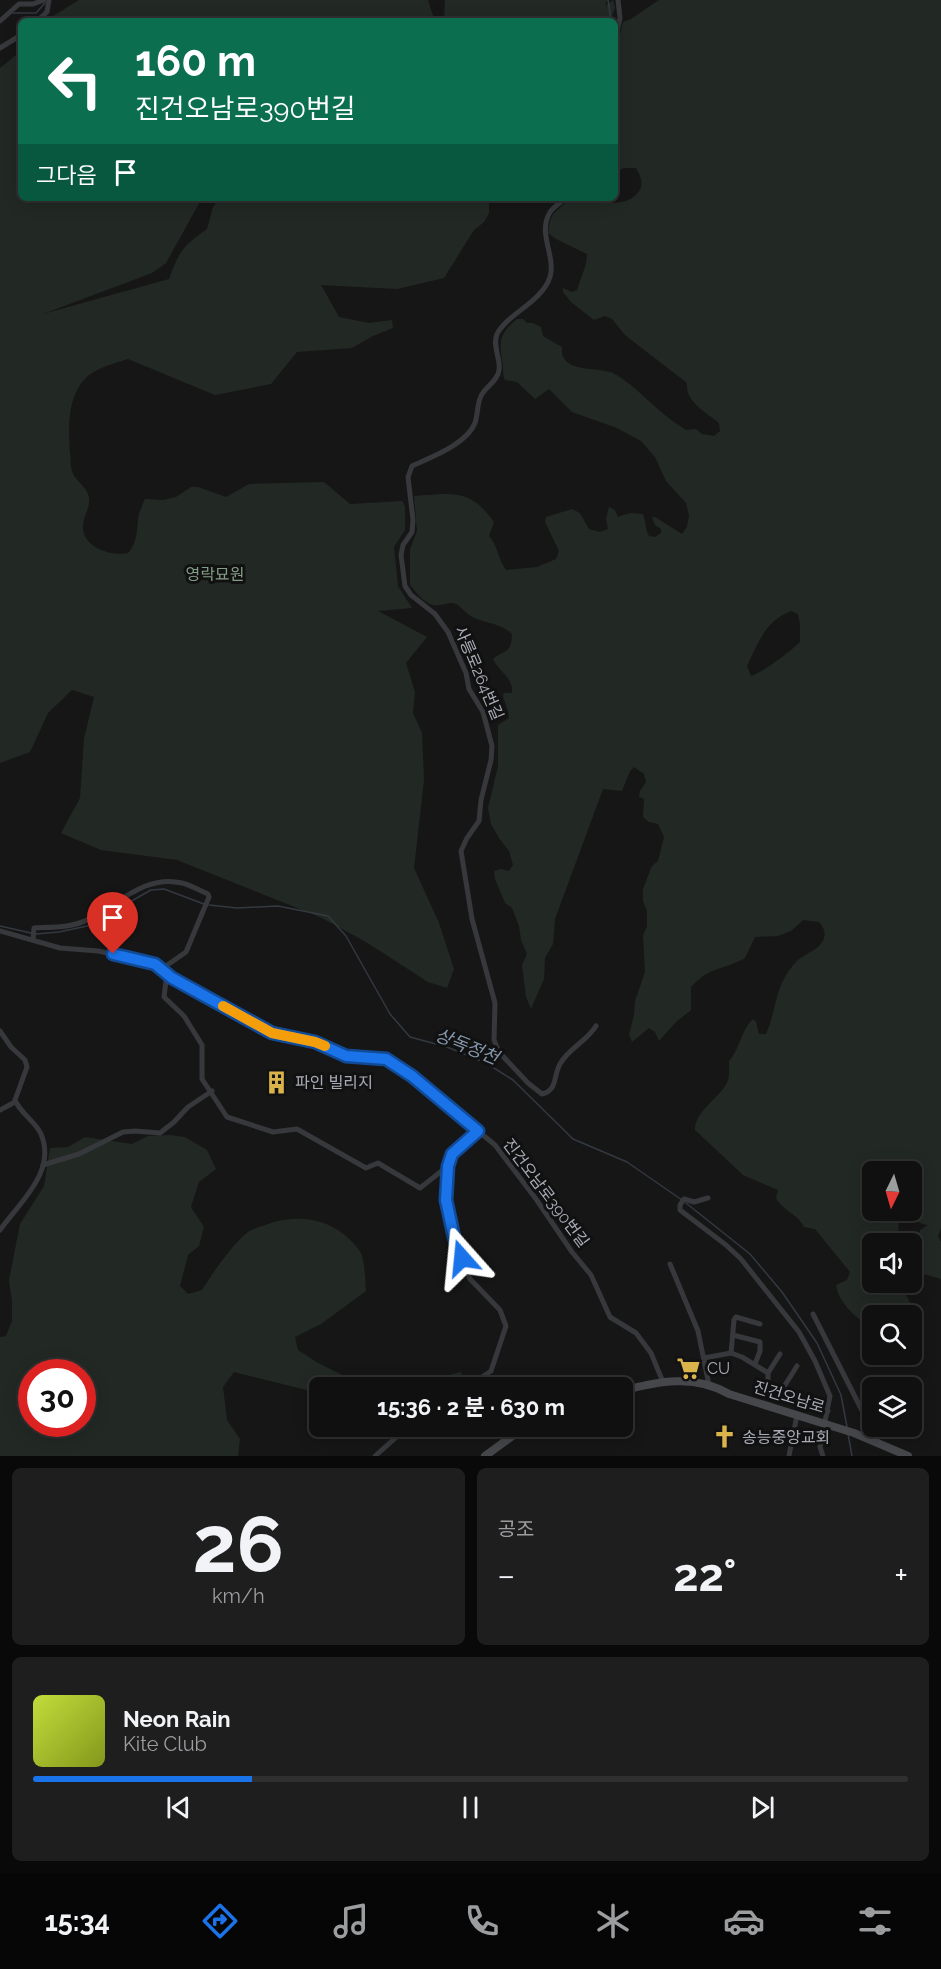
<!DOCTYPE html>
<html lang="ko">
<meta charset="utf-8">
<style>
body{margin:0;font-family:Raleway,"Noto Sans KR",sans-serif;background:#1e1e1f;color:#f1f3f6;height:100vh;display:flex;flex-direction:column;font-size:22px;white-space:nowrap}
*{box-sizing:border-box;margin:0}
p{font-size:20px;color:#9c9d9f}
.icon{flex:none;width:33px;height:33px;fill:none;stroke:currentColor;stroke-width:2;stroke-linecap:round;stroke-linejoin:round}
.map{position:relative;height:1456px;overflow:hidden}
.panel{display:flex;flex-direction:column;gap:12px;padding:12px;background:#090909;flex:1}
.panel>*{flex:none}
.top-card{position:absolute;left:18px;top:18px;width:600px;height:183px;border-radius:9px;box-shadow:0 3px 15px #0003,0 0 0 2px #303031;background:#0b6e4f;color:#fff;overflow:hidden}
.needle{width:39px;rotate:185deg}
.fabs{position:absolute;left:862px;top:1161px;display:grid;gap:12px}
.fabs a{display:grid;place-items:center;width:60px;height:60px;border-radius:9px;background:#101011;box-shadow:0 3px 15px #0003,0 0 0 2px #303031;font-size:30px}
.speed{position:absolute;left:18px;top:1359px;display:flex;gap:12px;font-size:30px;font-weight:700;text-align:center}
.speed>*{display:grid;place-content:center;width:78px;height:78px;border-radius:50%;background:#101011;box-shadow:0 3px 15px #0003,0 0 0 2px #303031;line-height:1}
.speed .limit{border:9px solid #d22;background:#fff;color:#111}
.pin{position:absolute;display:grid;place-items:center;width:51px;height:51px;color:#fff;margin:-62px -26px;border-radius:50% 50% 50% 0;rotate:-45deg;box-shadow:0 0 6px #0007}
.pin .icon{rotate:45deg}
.me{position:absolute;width:66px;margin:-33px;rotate:342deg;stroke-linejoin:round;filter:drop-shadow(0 0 4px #0008)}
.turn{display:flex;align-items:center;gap:21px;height:126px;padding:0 18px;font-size:27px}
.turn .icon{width:78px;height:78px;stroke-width:2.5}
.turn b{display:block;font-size:42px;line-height:51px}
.then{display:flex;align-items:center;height:57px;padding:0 18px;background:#0003;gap:12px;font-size:22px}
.big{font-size:45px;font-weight:700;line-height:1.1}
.panel .tile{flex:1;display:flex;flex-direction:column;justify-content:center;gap:9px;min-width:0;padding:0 21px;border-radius:9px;background:#1e1e1f}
.panel .dial{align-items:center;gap:0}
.dial b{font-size:78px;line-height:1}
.song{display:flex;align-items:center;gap:18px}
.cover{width:72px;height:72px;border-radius:9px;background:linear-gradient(135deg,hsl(70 70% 55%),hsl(70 70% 35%))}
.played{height:6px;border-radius:3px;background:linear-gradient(90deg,#1a73e8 25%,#303031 25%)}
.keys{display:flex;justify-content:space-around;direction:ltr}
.heat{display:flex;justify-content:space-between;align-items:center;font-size:33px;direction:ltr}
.panel .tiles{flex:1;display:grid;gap:12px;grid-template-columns:1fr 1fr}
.tile:last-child{grid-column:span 2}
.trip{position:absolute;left:309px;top:1377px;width:324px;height:60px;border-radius:9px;background:#101011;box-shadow:0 3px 15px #0003,0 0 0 2px #303031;font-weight:700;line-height:60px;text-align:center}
.tab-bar{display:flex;height:96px;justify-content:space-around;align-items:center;background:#060607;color:#9c9d9f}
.tab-bar .icon{width:42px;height:42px}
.tab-bar .current{color:#1a73e8}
.tab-bar b{font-size:27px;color:#f1f3f6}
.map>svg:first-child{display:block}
.green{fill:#222924;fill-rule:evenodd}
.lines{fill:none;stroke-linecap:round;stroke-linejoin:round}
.stream{stroke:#333940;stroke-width:1.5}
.street{stroke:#37383c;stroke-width:5}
.secondary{stroke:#46474b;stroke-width:8}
.route-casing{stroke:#114b97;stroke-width:15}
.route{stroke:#1a73e8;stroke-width:10}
.slow{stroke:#f59e0b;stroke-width:10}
.labels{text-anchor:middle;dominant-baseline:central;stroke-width:6;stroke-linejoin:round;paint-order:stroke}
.park-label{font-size:16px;fill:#839e86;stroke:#111112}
.street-label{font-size:16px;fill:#a9acb6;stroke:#111112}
.poi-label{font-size:16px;fill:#a9acb6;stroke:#111112;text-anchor:start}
.water-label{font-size:18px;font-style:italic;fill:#8597ac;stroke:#111112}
</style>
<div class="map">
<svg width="941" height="1456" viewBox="0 0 941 1456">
<rect width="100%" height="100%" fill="#161617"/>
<!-- green -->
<g class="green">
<path d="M79,0H428L433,16L430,21H45Z"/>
<path d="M445,0H607L605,6L613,0L615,8L610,21H444Z"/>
<path d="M659,0H941V1228L938,1236L941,1242V1279L920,1273L921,1248L918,1238L920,1230L928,1225C913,1222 918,1220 915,1206L912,1204V1172H873V1210L899,1211L898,1243L873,1244V1282L890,1283L888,1284L889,1288L904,1289C911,1313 935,1321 914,1350H912V1316H873V1328C858,1321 838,1302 836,1285L847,1280L850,1272L815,1229L804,1227C798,1214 783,1211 776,1198L778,1190L743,1175L695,1130C694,1111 723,1096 728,1080C730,1075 729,1067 729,1061C740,1049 741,1030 753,1019L756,1022L759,1034H766C778,1006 774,986 796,962C804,954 820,950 824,938C826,931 823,927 819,922L803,920L791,931L778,936L755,937L745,958C723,971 711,965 691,987V1010L676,1022L659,1041L655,1032L649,1028L632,1042L629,1035L634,1015L635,1001L645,972L643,936L647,926V911L643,901V889L652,866L658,861L664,837L658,824L649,822L643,817L644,799L639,797L640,791L646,782L644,774L634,767L630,771L622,791L603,789L555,919L553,944L545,958L544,979L531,1009L526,997L522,965L527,954L521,940L519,926L512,908L505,903L495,879L494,871L501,869L509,871L513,865L509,851L499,838L491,824L488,808L498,766V725L509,718L508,711L503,696L504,693H512C514,678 498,671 493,659C506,649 511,654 512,634C500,622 483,624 469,615C465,612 462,608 458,605C452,601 447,604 440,605C427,608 417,593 410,585V549L417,531L414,496C452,494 469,487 494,522L489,536C498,546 498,559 506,570L537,567L556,559L559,551L545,522L546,517L572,509L580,513L589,529L600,532L608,529L606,519L609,507L615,510L618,517L630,513L643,514C646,522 645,529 649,536L655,537L661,533V529L655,525L652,517H655L682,534L687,527L689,515L686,503L666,481L655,457L641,441L617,428L572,412L549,389L535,399L517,382L505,380C502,374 504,368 502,361C499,339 500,334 517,319H523L527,323H533L541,327L543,336L562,347C559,374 597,366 613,373C630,382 645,398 660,411C668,418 677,424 686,430L696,429L702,434L714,436L720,431L719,423C706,412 685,402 687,383L625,335L612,319L605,316L594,320L571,302L563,292V288L572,292L577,290L586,264L587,254L556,239L548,233C551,208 557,214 569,198C588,198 621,211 637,194C645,185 641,177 636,168H624L615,172V57L623,22L631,19ZM791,611L798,614L800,624V642C792,650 761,674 751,676L747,666C758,643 765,621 791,611Z"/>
<path d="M21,51V198H202L166,263L152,273L43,314L169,279C180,250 182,247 207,229L213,207L219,198H489V213L484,222L474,230L444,278L397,289L321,285L339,317L369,323L392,320L393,328L373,336L352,348L297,352L271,384L215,395L128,359C115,363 100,367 89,375C67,394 68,427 70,453C71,459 70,466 72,471C74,480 85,485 88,494C92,505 84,514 83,525C81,547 111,557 128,553C137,543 137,532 138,519C139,512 142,506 145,499L163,500L176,497L191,487H198L226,497L249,484L324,482L350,504L402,501L405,506V530L394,547L398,586L412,608L378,611L427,637L406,663L415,692L413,713L422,733L424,780L414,868L439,923L454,969L447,988L428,982L366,942L322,918L177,860L101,850L61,833L80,798L84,739L94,697L72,690L48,713L30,752L0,763V68Z"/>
<path d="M169,1135L185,1137L207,1150L216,1169L199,1182L191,1207L204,1227L199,1246L188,1255L180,1286L188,1294L202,1290C212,1274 233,1243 248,1232C252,1229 260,1227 265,1225C300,1212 336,1219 359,1250C365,1257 365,1281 366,1291L321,1324L295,1337L298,1350L318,1363L367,1387L320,1388L319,1393L234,1372L223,1387L227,1420L240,1439L238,1456H0V1337L6,1336L12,1321V1301L9,1280L20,1224L44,1186L50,1148L68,1147L85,1137L132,1144L148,1136ZM32,1372H82V1424H32Z"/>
<path d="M461,1372L462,1376L447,1387H401Z"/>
</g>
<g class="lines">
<!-- stream -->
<g class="stream">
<path d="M608,0L611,21"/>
<path d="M13,13H36L45,3"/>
<path d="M209,905L237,908L278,906L328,916L346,936L390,1014L410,1037L447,1047L486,1063L513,1080L573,1139L627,1162L682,1200"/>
<path d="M0,926L31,933"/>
<path d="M36,934L59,932L87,926L151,890L164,889L204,904"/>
<path d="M686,1203L750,1254L782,1292L817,1343L841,1395L847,1427"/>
<path d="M848,1434L852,1456"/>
</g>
<!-- street -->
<g class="street">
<path d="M0,21L19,4H33L44,0"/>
<path d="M37,21L47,12L49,0"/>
<path d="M615,42L620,18L618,0"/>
<path d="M0,48L21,35"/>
<path d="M565,198C560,204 553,206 549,214C538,235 556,256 550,277C542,302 507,314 497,334C492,346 501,359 499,370C498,381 485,387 481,396C477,404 478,414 475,423C467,444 431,457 412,466L408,477L413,520L412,532L403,545L401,555L405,586L411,595L435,614L448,632L466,673L469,689L483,712L492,746L491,760L481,800L479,821L467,838L461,851L472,919L495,1003L494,1040L499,1052L528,1083L542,1094C558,1090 553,1076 560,1064C568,1049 587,1041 596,1026"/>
<path d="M0,931L60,948L98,951L128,957L155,964L172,978L272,1033L315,1042L347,1056L386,1059L398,1065L495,1145L536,1199L572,1252L591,1275L610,1317L636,1333L651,1353L663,1382"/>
<path d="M33,940L34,928C53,927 72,928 89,919C118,904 146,874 182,883C191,885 200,891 208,894L209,897L186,952L163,968"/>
<path d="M167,973L164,997L184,1016L202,1045V1079L227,1117L273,1132L297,1129L366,1168L378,1163L420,1188L448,1166"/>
<path d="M0,1031L11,1047L25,1060L27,1067L15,1100C20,1113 35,1121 41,1134C57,1172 19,1203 0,1230"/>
<path d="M0,1110L15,1102"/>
<path d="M43,1165L79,1154L123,1132L135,1131L160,1133L174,1122L188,1107L212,1091"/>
<path d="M708,1198L694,1202L684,1199L680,1205V1210L726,1245L741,1259L799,1332L815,1361L830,1396L820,1447L823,1456"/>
<path d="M670,1264L698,1331L709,1385"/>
<path d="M813,1314L878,1442"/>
<path d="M733,1335L760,1342V1351L755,1364"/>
<path d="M731,1353L734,1320L736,1317L760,1324"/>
<path d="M704,1358L731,1353L742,1357L768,1373V1386L770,1389L828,1411"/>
<path d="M768,1373L780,1354"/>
<path d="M466,1388L491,1371L506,1326L500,1310L470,1279L454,1237L446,1200L448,1166L452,1154L478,1131"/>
<path d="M780,1393L797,1366"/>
<path d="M375,1456L409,1426"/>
<path d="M789,1456L797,1415"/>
</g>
<!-- secondary -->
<g class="secondary">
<path d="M622,1391C658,1381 695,1374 729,1394L854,1433L908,1456"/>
<path d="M485,1456L526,1426"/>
</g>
</g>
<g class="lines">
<defs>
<path id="route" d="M113,954L155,964L172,978L272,1033L315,1042L346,1056L386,1059L412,1076L478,1131L452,1154L448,1166L446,1200L454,1237L462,1258"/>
</defs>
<!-- route casing -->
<use href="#route" class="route-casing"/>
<!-- route -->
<use href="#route" class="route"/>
<!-- slow -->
<path class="slow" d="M223,1006L272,1033L315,1042L325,1046"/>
</g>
<!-- icons -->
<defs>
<symbol id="building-bare" viewBox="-9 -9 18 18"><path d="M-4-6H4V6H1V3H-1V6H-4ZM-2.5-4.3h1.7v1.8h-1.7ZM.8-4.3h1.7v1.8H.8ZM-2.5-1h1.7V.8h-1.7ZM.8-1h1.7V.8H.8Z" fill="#dab44b" stroke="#111112" stroke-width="2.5" paint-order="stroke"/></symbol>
<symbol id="supermarket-bare" viewBox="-9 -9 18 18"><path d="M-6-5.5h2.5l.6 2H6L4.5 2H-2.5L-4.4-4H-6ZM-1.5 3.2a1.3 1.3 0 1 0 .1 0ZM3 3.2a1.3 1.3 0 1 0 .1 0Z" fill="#dab44b" stroke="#111112" stroke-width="2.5" paint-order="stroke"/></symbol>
<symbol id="church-bare" viewBox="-9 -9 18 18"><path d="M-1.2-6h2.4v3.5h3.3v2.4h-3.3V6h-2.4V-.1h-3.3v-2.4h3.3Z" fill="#dab44b" stroke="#111112" stroke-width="2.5" paint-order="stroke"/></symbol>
</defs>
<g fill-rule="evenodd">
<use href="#building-bare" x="260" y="1066" width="33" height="33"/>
<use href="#supermarket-bare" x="672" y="1352" width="33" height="33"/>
<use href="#church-bare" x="708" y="1420" width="33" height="33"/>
</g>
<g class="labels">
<!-- park labels -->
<g class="park-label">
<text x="215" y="574">영락묘원</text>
</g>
<!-- street labels -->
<g class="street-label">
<text transform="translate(479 673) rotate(67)">사릉로264번길</text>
<text transform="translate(546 1193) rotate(53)">진건오남로390번길</text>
<text transform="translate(789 1397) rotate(17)">진건오남로</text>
</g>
<!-- poi labels -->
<g class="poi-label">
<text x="295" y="1082">파인 빌리지</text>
<text x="707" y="1368">CU</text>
<text x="742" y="1437">송능중앙교회</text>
</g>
<!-- water labels -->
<g class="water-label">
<text transform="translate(467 1046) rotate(22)">상독정천</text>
</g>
</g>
</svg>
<div class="fabs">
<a><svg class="needle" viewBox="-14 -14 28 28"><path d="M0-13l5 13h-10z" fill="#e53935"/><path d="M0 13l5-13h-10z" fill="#9c9d9f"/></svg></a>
<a><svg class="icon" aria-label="sound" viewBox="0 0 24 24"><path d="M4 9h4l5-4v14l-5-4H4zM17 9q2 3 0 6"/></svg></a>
<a><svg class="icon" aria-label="search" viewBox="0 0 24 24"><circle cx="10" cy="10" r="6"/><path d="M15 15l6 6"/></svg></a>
<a><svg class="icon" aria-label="layers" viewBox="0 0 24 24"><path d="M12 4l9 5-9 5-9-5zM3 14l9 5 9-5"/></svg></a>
</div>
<div class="speed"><div class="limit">30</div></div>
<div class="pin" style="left:113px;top:954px;background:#d93025"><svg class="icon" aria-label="arrive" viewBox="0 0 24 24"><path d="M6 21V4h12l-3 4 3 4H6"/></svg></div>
<svg class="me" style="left:462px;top:1258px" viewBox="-20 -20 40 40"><path d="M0-17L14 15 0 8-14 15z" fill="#1a73e8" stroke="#fff" stroke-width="4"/></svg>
<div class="trip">15:36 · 2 분 · 630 m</div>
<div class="top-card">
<div class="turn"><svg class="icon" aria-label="left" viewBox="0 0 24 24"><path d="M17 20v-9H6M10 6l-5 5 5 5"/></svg><div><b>160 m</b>진건오남로390번길</div></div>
<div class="then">그다음<svg class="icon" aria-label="arrive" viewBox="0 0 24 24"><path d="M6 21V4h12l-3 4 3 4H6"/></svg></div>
</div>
</div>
<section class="panel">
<div class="tiles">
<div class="tile dial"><b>26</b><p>km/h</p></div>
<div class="tile"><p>공조</p>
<div class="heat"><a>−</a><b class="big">22°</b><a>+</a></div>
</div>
<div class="tile">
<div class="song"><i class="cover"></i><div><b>Neon Rain</b><p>Kite Club</p></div></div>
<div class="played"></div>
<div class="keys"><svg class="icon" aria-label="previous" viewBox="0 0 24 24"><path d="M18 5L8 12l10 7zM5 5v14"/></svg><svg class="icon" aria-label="pause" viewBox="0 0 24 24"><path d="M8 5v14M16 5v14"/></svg><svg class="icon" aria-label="next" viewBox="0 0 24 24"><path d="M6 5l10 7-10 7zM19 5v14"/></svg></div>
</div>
</div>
</section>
<nav class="tab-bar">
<b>15:34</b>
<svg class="icon current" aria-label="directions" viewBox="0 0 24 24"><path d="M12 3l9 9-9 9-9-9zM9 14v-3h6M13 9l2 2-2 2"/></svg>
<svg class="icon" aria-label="music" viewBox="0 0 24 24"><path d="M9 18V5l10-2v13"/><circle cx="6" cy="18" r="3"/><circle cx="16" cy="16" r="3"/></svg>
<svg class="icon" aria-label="phone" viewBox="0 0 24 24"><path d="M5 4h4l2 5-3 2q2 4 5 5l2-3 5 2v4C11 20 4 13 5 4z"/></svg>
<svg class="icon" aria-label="climate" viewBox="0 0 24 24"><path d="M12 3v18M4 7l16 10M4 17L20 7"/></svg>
<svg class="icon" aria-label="car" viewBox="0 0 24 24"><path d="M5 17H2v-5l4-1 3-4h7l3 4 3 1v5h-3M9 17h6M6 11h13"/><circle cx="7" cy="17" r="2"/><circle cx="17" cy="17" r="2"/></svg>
<svg class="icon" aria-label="filters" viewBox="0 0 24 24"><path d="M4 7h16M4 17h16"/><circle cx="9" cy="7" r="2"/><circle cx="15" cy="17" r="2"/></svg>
</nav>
